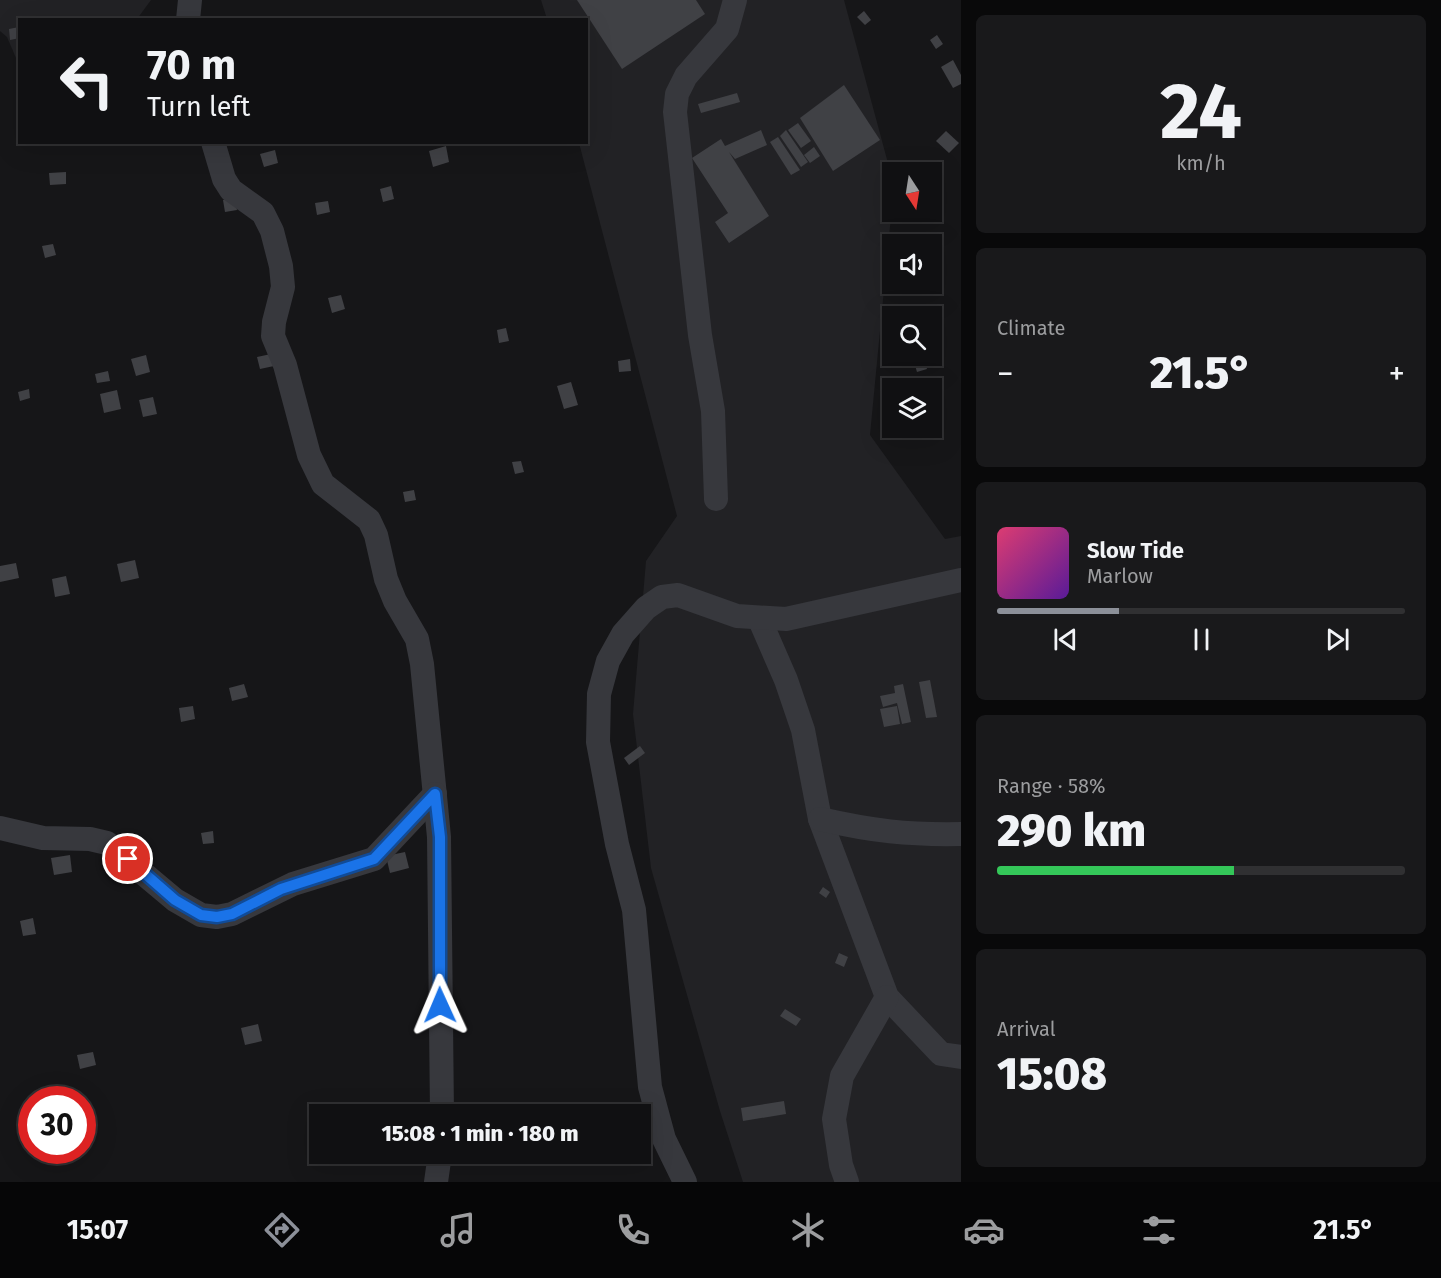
<!DOCTYPE html>
<meta charset="utf-8">
<style>
body{margin:0;font-family:"Fira Sans",sans-serif;background:#19191b;color:#f1f3f6;height:100vh;display:flex;flex-direction:column;font-size:22px;white-space:nowrap}
*{box-sizing:border-box;margin:0}
p{font-size:20px;color:#9c9d9f}
.icon{flex:none;width:33px;height:33px;fill:none;stroke:currentColor;stroke-width:2;stroke-linecap:round;stroke-linejoin:round}
.map{position:relative;flex:1;overflow:hidden}
.panel{display:flex;flex-direction:column;gap:15px;padding:15px;background:#09090a;width:480px}
.panel>*{flex:none}
.top-card{position:absolute;left:18px;top:18px;width:570px;height:126px;border-radius:0px;box-shadow:0 6px 24px #0002,0 0 0 2px #303032;background:#101012;color:#f1f3f6;overflow:hidden}
.needle{width:39px;rotate:168deg}
.fabs{position:absolute;left:882px;top:162px;display:grid;gap:12px}
.fabs a{display:grid;place-items:center;width:60px;height:60px;border-radius:0px;background:#101012;box-shadow:0 6px 24px #0002,0 0 0 2px #303032;font-size:30px}
.speed{position:absolute;left:18px;top:1086px;display:flex;gap:12px;font-size:30px;font-weight:700;text-align:center}
.speed>*{display:grid;place-content:center;width:78px;height:78px;border-radius:50%;background:#101012;box-shadow:0 6px 24px #0002,0 0 0 2px #303032;line-height:1}
.speed .limit{border:9px solid #d22;background:#fff;color:#111}
.pin{position:absolute;display:grid;place-items:center;width:51px;height:51px;color:#fff;margin:-26px;border:3px solid #fff;border-radius:50%;box-shadow:0 2px 6px #0007}
.me{position:absolute;width:66px;margin:-33px;rotate:359deg;stroke-linejoin:round;filter:drop-shadow(0 0 4px #0008)}
.turn{display:flex;align-items:center;gap:21px;height:126px;padding:0 30px;font-size:27px}
.turn .icon{width:78px;height:78px;stroke-width:2.5}
.turn b{display:block;font-size:42px;line-height:51px}
.big{font-size:45px;font-weight:800;line-height:1.1}
.panel .widget{flex:1;display:flex;flex-direction:column;justify-content:center;gap:9px;min-width:0;padding:0 21px;border-radius:9px;background:#19191b}
.panel .dial{align-items:center;gap:0}
.dial b{font-size:78px;line-height:1}
.song{display:flex;align-items:center;gap:18px}
.cover{width:72px;height:72px;border-radius:9px;background:linear-gradient(135deg,hsl(340 70% 55%),hsl(270 70% 35%))}
.played{height:6px;border-radius:3px;background:linear-gradient(90deg,#8c9099 30%,#303032 30%)}
.keys{display:flex;justify-content:space-around;direction:ltr}
.heat{display:flex;justify-content:space-between;align-items:center;font-size:33px;direction:ltr}
.charge{height:9px;border-radius:4px;background:linear-gradient(90deg,#34c759 58%,#303032 0)}
.trip{position:absolute;left:309px;top:1104px;width:342px;height:60px;border-radius:0px;background:#101012;box-shadow:0 6px 24px #0002,0 0 0 2px #303032;font-weight:800;line-height:60px;text-align:center}
.tabs{display:flex;height:96px;justify-content:space-around;align-items:center;background:#060607;color:#9c9d9f}
.tabs .icon{width:42px;height:42px}
.tabs .on{color:#8c9099}
.tabs b{font-size:27px;color:#f1f3f6}
main{display:flex;flex:1;min-height:0}
.map>svg:first-child{display:block}
.built{fill:#222225}
.building{fill:#404145}
.lines{fill:none;stroke-linecap:round;stroke-linejoin:round}
.minor{stroke:#37383d;stroke-width:24}
.route-casing{stroke:#114b97;stroke-width:15}
.route{stroke:#1a73e8;stroke-width:10}
</style>
<main>
<div class="map">
<svg width="961" height="1182" viewBox="0 0 961 1182">
<rect width="100%" height="100%" fill="#161618"/>
<!-- built -->
<g class="built">
<path d="M0,0H151L137,19L20,20L19,65L7,37L0,31Z"/>
<path d="M541,0H844L892,178V206L870,435L945,539L961,536V1182H743L720,1111L651,868L633,714L646,561L677,516L579,143L586,142V20L547,19Z"/>
</g>
<!-- building -->
<g class="building">
<path d="M577,0H696L705,14L622,69Z"/>
<path d="M864,11L871,20L865,25L857,17Z"/>
<path d="M19,27L20,38L10,40L9,29Z"/>
<path d="M937,35L943,44L936,49L930,40Z"/>
<path d="M953,60L961,75V84L953,88L941,67Z"/>
<path d="M844,85L880,140L833,171L800,118Z"/>
<path d="M737,93L740,102L701,113L698,104Z"/>
<path d="M798,123L811,141L801,148L788,130Z"/>
<path d="M761,130L767,145L735,159L729,152L769,216L729,243L715,222L728,213L692,158L721,139L725,146Z"/>
<path d="M786,130L808,162L801,167L780,136Z"/>
<path d="M946,131L959,143L949,153L936,141Z"/>
<path d="M778,137L800,170L791,175L770,142Z"/>
<path d="M446,146L449,162L433,167L429,151Z"/>
<path d="M814,147L820,156L810,163L804,155Z"/>
<path d="M275,150L278,163L264,167L260,154Z"/>
<path d="M66,172V184L50,185L49,173Z"/>
<path d="M391,186L394,199L383,202L380,189Z"/>
<path d="M235,198L237,210L225,212L223,200Z"/>
<path d="M328,201L330,212L317,215L315,203Z"/>
<path d="M53,244L56,255L45,258L42,246Z"/>
<path d="M341,295L345,309L332,313L328,298Z"/>
<path d="M506,328L509,341L499,343L497,330Z"/>
<path d="M271,354L274,366L260,369L257,357Z"/>
<path d="M146,355L150,372L136,376L131,359Z"/>
<path d="M630,359L631,371L619,372L618,361Z"/>
<path d="M924,359L927,369L917,372L914,362Z"/>
<path d="M108,371L110,381L97,383L95,374Z"/>
<path d="M571,382L578,405L564,409L557,386Z"/>
<path d="M29,389L30,398L20,401L18,392Z"/>
<path d="M117,390L121,409L104,413L100,394Z"/>
<path d="M153,397L157,414L143,417L139,400Z"/>
<path d="M935,399L938,413L932,414V400Z"/>
<path d="M521,461L524,472L515,474L512,462Z"/>
<path d="M414,490L416,500L405,502L403,492Z"/>
<path d="M135,560L139,578L121,582L117,564Z"/>
<path d="M16,563L19,578L0,582V566Z"/>
<path d="M66,576L70,594L55,597L52,579Z"/>
<path d="M930,680L937,717L926,718L919,682Z"/>
<path d="M244,684L248,697L232,701L229,688Z"/>
<path d="M903,684L911,722L902,724L897,703L883,707L880,696L895,693L894,686Z"/>
<path d="M193,706L195,719L181,722L179,708Z"/>
<path d="M897,706L900,724L884,727L880,709Z"/>
<path d="M640,746L645,753L629,765L624,758Z"/>
<path d="M213,831L214,843L203,844L201,833Z"/>
<path d="M405,852L409,868L390,873L386,856Z"/>
<path d="M70,855L72,872L54,875L51,858Z"/>
<path d="M823,887L830,892L826,898L819,893Z"/>
<path d="M33,918L36,934L23,936L20,921Z"/>
<path d="M839,953L848,957L844,967L835,963Z"/>
<path d="M785,1009L801,1019L796,1026L780,1016Z"/>
<path d="M258,1024L262,1041L245,1045L241,1028Z"/>
<path d="M93,1052L96,1065L80,1069L77,1055Z"/>
<path d="M784,1101L786,1114L743,1121L741,1108Z"/>
</g>
<g class="lines">
<!-- minor -->
<g class="minor">
<path d="M188,20L190,0"/>
<path d="M213,142L224,179L231,190L263,213L272,231L281,266L283,287L274,322L273,336L285,365L309,455L323,484L369,520L376,535L386,579L395,601L417,639L422,664L439,837L442,1114"/>
<path d="M716,499L713,411L700,335L675,112L677,94L686,76L727,29L735,0"/>
<path d="M759,618L786,680L803,730L820,819L887,997L941,1054L961,1057"/>
<path d="M820,819C873,831 907,835 961,834"/>
<path d="M0,828L43,838L90,839L107,843L175,900L201,915L217,917L232,914L293,884L374,859L435,794"/>
<path d="M436,1182L440,1154"/>
<path d="M685,1182L664,1139L650,1087L634,910L617,844L598,742L599,694L608,661L623,634L646,608L662,597L678,595L737,616L786,619L961,580"/>
<path d="M847,1182L841,1165L834,1119L842,1076L887,997"/>
</g>
</g>
<g class="lines">
<defs>
<path id="route" d="M128,859L175,900L201,915L217,917L232,914L281,889L374,859L435,794L440,837V1005"/>
</defs>
<!-- route casing -->
<use href="#route" class="route-casing"/>
<!-- route -->
<use href="#route" class="route"/>
</g>
</svg>
<div class="fabs">
<a><svg class="needle" viewBox="-14 -14 28 28"><path d="M0-13l5 13h-10z" fill="#e53935"/><path d="M0 13l5-13h-10z" fill="#9c9d9f"/></svg></a>
<a><svg class="icon" aria-label="sound" viewBox="0 0 24 24"><path d="M4 9h4l5-4v14l-5-4H4zM17 9q2 3 0 6"/></svg></a>
<a><svg class="icon" aria-label="search" viewBox="0 0 24 24"><circle cx="10" cy="10" r="6"/><path d="M15 15l6 6"/></svg></a>
<a><svg class="icon" aria-label="layers" viewBox="0 0 24 24"><path d="M12 4l9 5-9 5-9-5zM3 14l9 5 9-5"/></svg></a>
</div>
<div class="speed"><div class="limit">30</div></div>
<div class="pin" style="left:128px;top:859px;background:#d93025"><svg class="icon" aria-label="arrive" viewBox="0 0 24 24"><path d="M6 21V4h12l-3 4 3 4H6"/></svg></div>
<svg class="me" style="left:440px;top:1005px" viewBox="-20 -20 40 40"><path d="M0-17L14 15 0 8-14 15z" fill="#1a73e8" stroke="#fff" stroke-width="4"/></svg>
<div class="trip">15:08 · 1 min · 180 m</div>
<div class="top-card">
<div class="turn"><svg class="icon" aria-label="left" viewBox="0 0 24 24"><path d="M17 20v-9H6M10 6l-5 5 5 5"/></svg><div><b>70 m</b>Turn left</div></div>
</div>
</div>
<section class="panel">
<div class="widget dial"><b>24</b><p>km/h</p></div>
<div class="widget"><p>Climate</p>
<div class="heat"><a>−</a><b class="big">21.5°</b><a>+</a></div>
</div>
<div class="widget">
<div class="song"><i class="cover"></i><div><b>Slow Tide</b><p>Marlow</p></div></div>
<div class="played"></div>
<div class="keys"><svg class="icon" aria-label="previous" viewBox="0 0 24 24"><path d="M18 5L8 12l10 7zM5 5v14"/></svg><svg class="icon" aria-label="pause" viewBox="0 0 24 24"><path d="M8 5v14M16 5v14"/></svg><svg class="icon" aria-label="next" viewBox="0 0 24 24"><path d="M6 5l10 7-10 7zM19 5v14"/></svg></div>
</div>
<div class="widget"><p>Range · 58%</p><b class="big">290 km</b><div class="charge"></div></div>
<div class="widget"><p>Arrival</p><b class="big">15:08</b></div>
</section>
</main>
<nav class="tabs">
<b>15:07</b>
<svg class="icon on" aria-label="directions" viewBox="0 0 24 24"><path d="M12 3l9 9-9 9-9-9zM9 14v-3h6M13 9l2 2-2 2"/></svg>
<svg class="icon" aria-label="music" viewBox="0 0 24 24"><path d="M9 18V5l10-2v13"/><circle cx="6" cy="18" r="3"/><circle cx="16" cy="16" r="3"/></svg>
<svg class="icon" aria-label="phone" viewBox="0 0 24 24"><path d="M5 4h4l2 5-3 2q2 4 5 5l2-3 5 2v4C11 20 4 13 5 4z"/></svg>
<svg class="icon" aria-label="climate" viewBox="0 0 24 24"><path d="M12 3v18M4 7l16 10M4 17L20 7"/></svg>
<svg class="icon" aria-label="car" viewBox="0 0 24 24"><path d="M5 17H2v-5l4-1 3-4h7l3 4 3 1v5h-3M9 17h6M6 11h13"/><circle cx="7" cy="17" r="2"/><circle cx="17" cy="17" r="2"/></svg>
<svg class="icon" aria-label="filters" viewBox="0 0 24 24"><path d="M4 7h16M4 17h16"/><circle cx="9" cy="7" r="2"/><circle cx="15" cy="17" r="2"/></svg>
<b>21.5°</b>
</nav>
